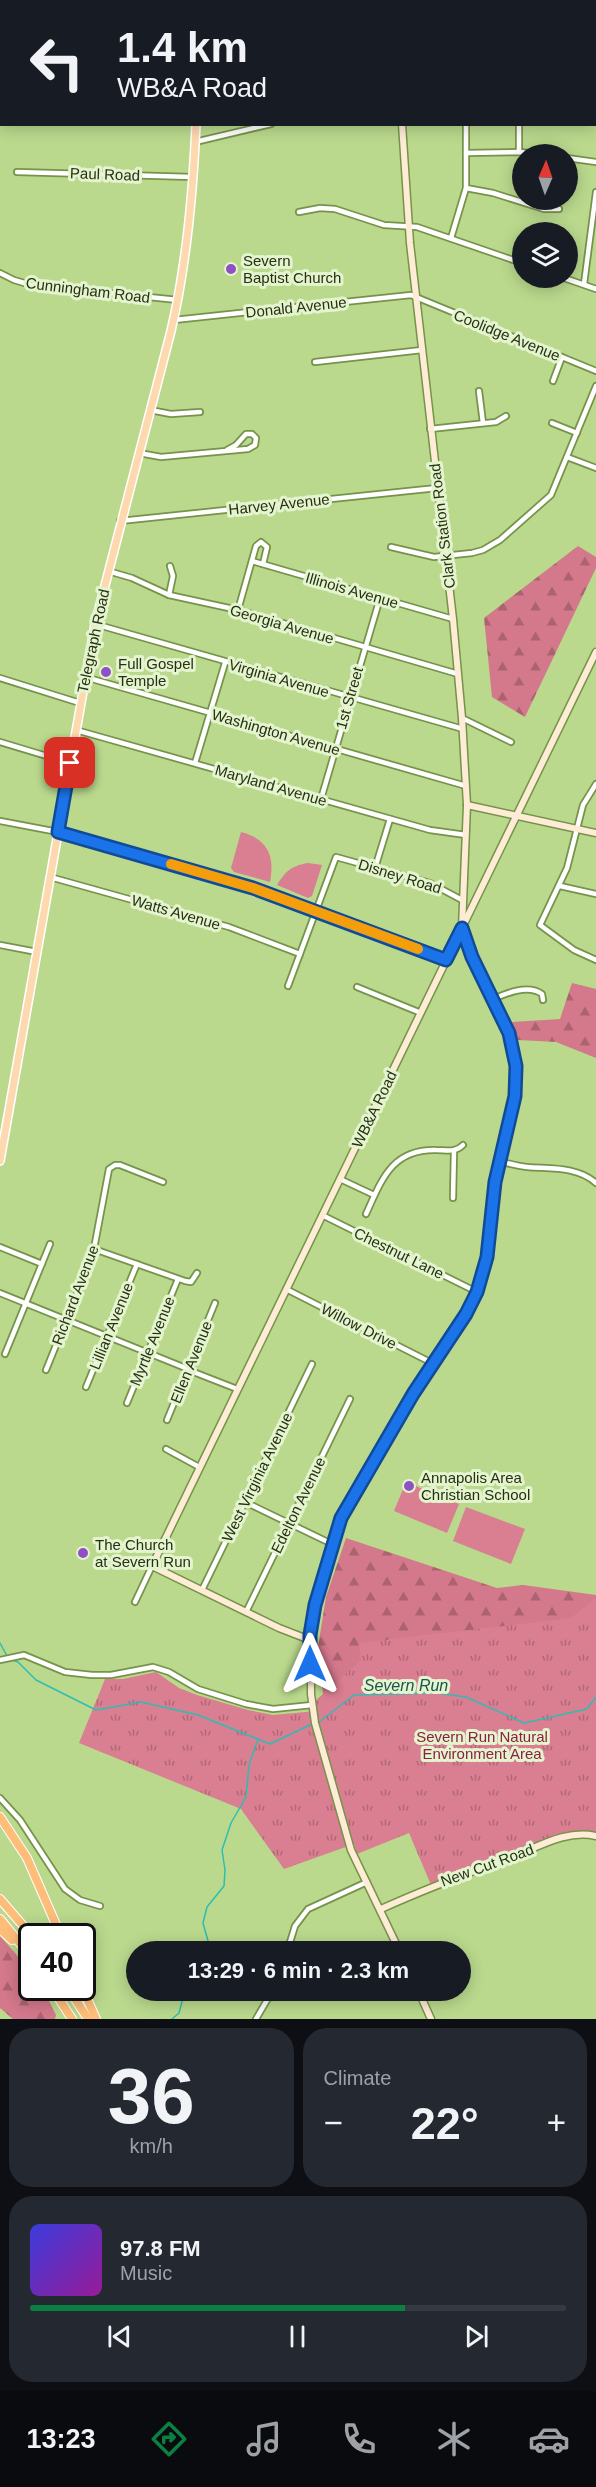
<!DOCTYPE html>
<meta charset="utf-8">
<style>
body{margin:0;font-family:Arial,sans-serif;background:#242831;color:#f1f3f6;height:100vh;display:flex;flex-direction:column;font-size:22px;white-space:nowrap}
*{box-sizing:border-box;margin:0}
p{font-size:20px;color:#9ea1a6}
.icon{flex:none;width:33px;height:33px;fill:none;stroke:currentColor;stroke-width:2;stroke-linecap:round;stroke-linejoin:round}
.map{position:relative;height:2019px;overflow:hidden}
.details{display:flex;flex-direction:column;gap:9px;padding:9px;background:#0d0f14;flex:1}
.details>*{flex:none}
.guide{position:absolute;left:0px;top:0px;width:597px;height:126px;box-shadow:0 3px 15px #0003;background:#171b24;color:#f1f3f6;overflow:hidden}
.needle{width:39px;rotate:2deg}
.tools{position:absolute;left:512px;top:144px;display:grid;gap:12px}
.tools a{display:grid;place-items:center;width:66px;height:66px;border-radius:50%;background:#171b24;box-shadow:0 3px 15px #0003;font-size:30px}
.speed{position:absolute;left:18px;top:1923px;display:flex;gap:12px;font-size:30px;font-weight:700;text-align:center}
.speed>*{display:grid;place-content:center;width:78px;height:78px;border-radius:50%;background:#171b24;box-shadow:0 3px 15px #0003;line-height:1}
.speed .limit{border:3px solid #111;border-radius:9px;background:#fff;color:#111}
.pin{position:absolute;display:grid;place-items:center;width:51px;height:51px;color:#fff;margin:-26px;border-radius:12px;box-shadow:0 3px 9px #0006}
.me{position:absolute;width:66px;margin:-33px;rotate:0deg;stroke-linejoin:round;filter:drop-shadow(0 0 4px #0008)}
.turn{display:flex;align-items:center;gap:21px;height:126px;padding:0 18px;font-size:27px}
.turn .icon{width:78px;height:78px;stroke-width:2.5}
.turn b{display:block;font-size:42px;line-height:51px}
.big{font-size:45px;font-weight:700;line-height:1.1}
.details .widget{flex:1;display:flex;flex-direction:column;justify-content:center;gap:9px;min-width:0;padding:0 21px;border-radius:24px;background:#242831}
.details .dial{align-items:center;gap:0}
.dial b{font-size:78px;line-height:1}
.song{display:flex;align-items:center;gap:18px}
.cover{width:72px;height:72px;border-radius:9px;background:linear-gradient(135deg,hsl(240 70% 55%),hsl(300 70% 35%))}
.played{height:6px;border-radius:3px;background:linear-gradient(90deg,#0b8043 70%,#363941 70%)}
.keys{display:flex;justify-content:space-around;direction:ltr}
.heat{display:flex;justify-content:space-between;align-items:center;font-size:33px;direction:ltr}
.details .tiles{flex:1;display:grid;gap:9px;grid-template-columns:1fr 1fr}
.widget:last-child{grid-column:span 2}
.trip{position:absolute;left:126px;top:1941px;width:345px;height:60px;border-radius:30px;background:#171b24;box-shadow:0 3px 15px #0003;font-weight:700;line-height:60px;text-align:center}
.tabs{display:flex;height:96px;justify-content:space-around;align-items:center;background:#090b0e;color:#9ea1a6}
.tabs .icon{width:42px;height:42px}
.tabs .current{color:#0b8043}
.tabs b{font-size:27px;color:#f1f3f6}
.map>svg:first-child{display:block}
.green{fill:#da7e92}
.forest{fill:url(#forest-firs)}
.park{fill:url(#park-tufts)}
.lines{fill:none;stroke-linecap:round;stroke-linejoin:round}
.stream{stroke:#2dbdb2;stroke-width:1.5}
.street-casing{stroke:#76934a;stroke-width:8}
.secondary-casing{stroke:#76934a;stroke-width:9}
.primary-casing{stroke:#fff;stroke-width:10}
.highway-casing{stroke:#fff;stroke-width:10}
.street{stroke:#fff;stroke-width:4.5}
.secondary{stroke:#ffecd7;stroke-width:6}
.primary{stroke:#fed8af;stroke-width:7}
.highway{stroke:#febe7a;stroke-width:8}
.route-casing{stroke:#114b97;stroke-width:15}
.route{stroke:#1a73e8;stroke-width:10}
.slow{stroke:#f59e0b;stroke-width:10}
.poi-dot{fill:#9050c5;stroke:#e3f4ce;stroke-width:2}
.labels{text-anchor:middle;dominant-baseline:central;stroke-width:6;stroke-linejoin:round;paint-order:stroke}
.street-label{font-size:15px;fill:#263113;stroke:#e3f4ce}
.poi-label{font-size:15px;fill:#263113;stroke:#e3f4ce;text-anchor:start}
.park-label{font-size:15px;fill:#8e1f43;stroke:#e3f4ce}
.water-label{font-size:16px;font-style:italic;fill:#1b544f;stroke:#e3f4ce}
</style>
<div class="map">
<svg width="596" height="2019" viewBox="0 0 596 2019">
<defs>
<pattern id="forest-firs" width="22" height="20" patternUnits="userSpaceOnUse" patternTransform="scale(1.5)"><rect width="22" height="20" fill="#d4788c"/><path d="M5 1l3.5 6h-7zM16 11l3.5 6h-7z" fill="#ac6371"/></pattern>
<pattern id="park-tufts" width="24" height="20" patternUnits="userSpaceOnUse" patternTransform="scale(1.5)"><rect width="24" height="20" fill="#da7e92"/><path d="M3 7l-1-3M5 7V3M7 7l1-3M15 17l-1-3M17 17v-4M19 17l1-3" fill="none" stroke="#b16876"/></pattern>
</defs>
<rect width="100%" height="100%" fill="#bad98d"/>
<!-- green -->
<g class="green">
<path d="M241,832C268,839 275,856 270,882L234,872L231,868Z"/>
<path d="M308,863L322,865L312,896L308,898L277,885C286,870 292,866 308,863Z"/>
<path d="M406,1482L459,1504L447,1533L394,1511Z"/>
<path d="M466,1507L525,1529L511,1564L453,1541Z"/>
</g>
<!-- forest -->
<g class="forest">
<path d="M578,546L596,557V568L525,717L492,697L484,618Z"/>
<path d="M572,983L596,989V1058L556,1042L518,1040L512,1022L560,1019Z"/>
<path d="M346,1538L497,1588L523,1585L596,1595V1829L413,1816L357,1842L323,1694L318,1647L326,1597Z"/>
<path d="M0,1936C12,1950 32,1968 32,1988H37L49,2001L56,2015L55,2019H13L0,2008Z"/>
</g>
<!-- park -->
<path class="park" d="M596,1598V1838L569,1837L431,1885L409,1833L357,1854L354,1844L284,1869L241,1809L79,1743L105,1679H123L156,1672L179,1688L197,1695L248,1710L273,1715L316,1711L314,1702L361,1660L359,1643L571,1618Z"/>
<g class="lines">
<!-- stream -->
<g class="stream">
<path d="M0,1643L7,1656"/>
<path d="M12,1660L18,1662L36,1680L96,1710L141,1702L198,1715L270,1744L312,1724"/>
<path d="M319,1722L354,1695L437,1693L466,1697L524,1723L587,1709L596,1697"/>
<path d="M207,1952L208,1941L203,1923L207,1907L224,1886L225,1870L222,1850L231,1823L246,1797L249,1765L258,1739"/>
<path d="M172,2019L179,2013L185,1990"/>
</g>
<defs>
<g id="street">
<path d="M41,2V0"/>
<path d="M0,29L2,31"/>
<path d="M195,142L271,124"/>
<path d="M519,152V124"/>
<path d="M466,153L519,152L541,154"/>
<path d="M567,158L596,162"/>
<path d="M17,172L193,177"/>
<path d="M466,188L493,193L544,209H559"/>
<path d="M299,212L320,208L335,209L384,225L417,227L522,263"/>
<path d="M451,238L466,188V124"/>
<path d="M0,273L14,280L31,285L178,300"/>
<path d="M564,278L596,289"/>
<path d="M584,284L596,192"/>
<path d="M174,320L411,295L596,371"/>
<path d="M315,362L422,350"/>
<path d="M553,381L562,357"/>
<path d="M479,391L483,423"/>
<path d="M150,410L171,414L200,412"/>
<path d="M552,423L577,433"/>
<path d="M430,429L496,422L506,416"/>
<path d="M139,453L161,457L248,449L255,445L256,438L252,434H246L236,445L227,450"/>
<path d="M567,457L596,468"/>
<path d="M120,521L437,488"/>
<path d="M391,547L434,557L472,553L483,550L500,540L551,495L596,386"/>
<path d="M252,561L453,619"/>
<path d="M108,571L132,578L169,595L238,610L458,674"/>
<path d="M169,595L173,576L170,566"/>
<path d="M238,610L256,546L261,542L267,547L263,564"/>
<path d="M95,624L463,729"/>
<path d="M85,677L466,786"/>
<path d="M0,678L80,703"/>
<path d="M462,718L511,742"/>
<path d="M76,730L430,830L466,835"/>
<path d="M0,742L70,763"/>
<path d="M195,763L225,663"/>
<path d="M596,784L583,805L567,868L540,925L574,950L596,960"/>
<path d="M321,799L380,598"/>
<path d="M0,821L58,832L253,888L446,960"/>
<path d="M375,868L390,819"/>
<path d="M50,877L229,927L300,954"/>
<path d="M560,886L596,894"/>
<path d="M0,945L37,952"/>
<path d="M288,986L336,857L430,883L462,900"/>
<path d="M357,987L421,1013"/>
<path d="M493,999C507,993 528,984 542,994L543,1000"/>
<path d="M498,1161C507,1163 517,1166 527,1167C550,1169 577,1166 596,1183"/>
<path d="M340,1179L374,1195"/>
<path d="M453,1198L454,1151"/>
<path d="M366,1214C382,1179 392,1149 436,1150C447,1150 455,1153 463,1145"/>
<path d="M322,1215L477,1292"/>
<path d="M0,1247L42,1264"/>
<path d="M94,1249L185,1281L191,1282L197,1273"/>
<path d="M286,1289L432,1363"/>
<path d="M0,1293L188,1369"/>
<path d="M5,1354L50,1244"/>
<path d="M46,1370L93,1254L109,1169L115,1165H120L163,1182"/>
<path d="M196,1373L237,1389"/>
<path d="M86,1387L137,1264"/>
<path d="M127,1403L178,1279"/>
<path d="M167,1420L215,1303"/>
<path d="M166,1449L199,1467"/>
<path d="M245,1502L332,1544"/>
<path d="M202,1590L312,1364"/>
<path d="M135,1602L152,1566"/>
<path d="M246,1612L350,1399"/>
<path d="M0,1660L24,1655L65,1672L92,1675H111L153,1667L169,1672L198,1689L246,1704L273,1709L312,1705"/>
<path d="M0,1798L20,1820L65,1889L80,1900L100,1906"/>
<path d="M287,1952L295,1926L308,1909L367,1882"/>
<path d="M256,2019L273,1990"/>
</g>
<g id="secondary">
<path d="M423,2L424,0"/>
<path d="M467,805L596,833"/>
<path d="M310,1640L279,1628L152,1566L596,652"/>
<path d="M381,1909C423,1890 465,1874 509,1858C537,1848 565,1829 596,1836"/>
<path d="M400,1952L351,1850L315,1723L311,1694V1623L323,1574L344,1513L413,1394L466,1314L477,1292L487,1257L498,1161L515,1097L517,1074L514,1050L509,1033L472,957L462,928L467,805L462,718L453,619L410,243L402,124"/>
<path d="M418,1990L431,2019"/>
</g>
<g id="primary">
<path d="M201,2V0"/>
<path d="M0,1161L95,624L171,331C187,263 193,194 196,124"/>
</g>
<g id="highway">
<path d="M0,1817L27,1858L61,1936"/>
<path d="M0,1899L32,1936"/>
<path d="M0,1919L32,1958"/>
<path d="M0,1929L12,1940"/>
<path d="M82,1987L96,2019"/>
<path d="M52,1988L72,2019"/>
<path d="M68,1988L88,2019"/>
</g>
</defs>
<!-- street casing -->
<use href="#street" class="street-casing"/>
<!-- secondary casing -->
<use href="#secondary" class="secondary-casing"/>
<!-- primary casing -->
<use href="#primary" class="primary-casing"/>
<!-- highway casing -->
<use href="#highway" class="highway-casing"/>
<!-- street -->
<use href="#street" class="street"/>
<!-- secondary -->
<use href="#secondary" class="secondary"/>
<!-- primary -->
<use href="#primary" class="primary"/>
<!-- highway -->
<use href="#highway" class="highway"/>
</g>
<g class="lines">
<defs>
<path id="route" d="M70,763L58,832L253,888L446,960L462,928L472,957L509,1033L516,1066L515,1096L495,1182L487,1257L477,1292L466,1314L413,1394L341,1518L315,1605L310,1635V1664"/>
</defs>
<!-- route casing -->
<use href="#route" class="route-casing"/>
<!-- route -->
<use href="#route" class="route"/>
<!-- slow -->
<path class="slow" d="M171,864L253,888L418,949"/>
</g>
<!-- markers -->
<g class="poi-dot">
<circle cx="231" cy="269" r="6"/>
<circle cx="106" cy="672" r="6"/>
<circle cx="409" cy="1486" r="6"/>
<circle cx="83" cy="1553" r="6"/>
</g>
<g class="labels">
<!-- street labels -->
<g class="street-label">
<text transform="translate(105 174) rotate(2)">Paul Road</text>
<text transform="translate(88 290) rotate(7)">Cunningham Road</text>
<text transform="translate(296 307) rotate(-6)">Donald Avenue</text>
<text transform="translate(507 335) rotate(22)">Coolidge Avenue</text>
<text transform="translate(279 504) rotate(-6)">Harvey Avenue</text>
<text transform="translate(442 526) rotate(-97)">Clark Station Road</text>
<text transform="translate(352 590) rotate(16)">Illinois Avenue</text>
<text transform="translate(282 624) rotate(16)">Georgia Avenue</text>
<text transform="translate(93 641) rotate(-78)">Telegraph Road</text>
<text transform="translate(279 678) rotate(16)">Virginia Avenue</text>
<text transform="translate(349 698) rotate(-74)">1st Street</text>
<text transform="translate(276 732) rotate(16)">Washington Avenue</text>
<text transform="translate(271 785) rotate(16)">Maryland Avenue</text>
<text transform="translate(400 876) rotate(17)">Disney Road</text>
<text transform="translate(176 912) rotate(16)">Watts Avenue</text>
<text transform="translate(374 1109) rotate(-64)">WB&amp;A Road</text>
<text transform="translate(399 1253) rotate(26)">Chestnut Lane</text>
<text transform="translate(75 1295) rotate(-69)">Richard Avenue</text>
<text transform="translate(111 1326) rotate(-68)">Lillian Avenue</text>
<text transform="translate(359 1326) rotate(27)">Willow Drive</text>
<text transform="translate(152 1341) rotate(-68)">Myrtle Avenue</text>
<text transform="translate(191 1362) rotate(-68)">Ellen Avenue</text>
<text transform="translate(257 1477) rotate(-64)">West Virginia Avenue</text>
<text transform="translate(298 1505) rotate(-64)">Edelton Avenue</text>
<text transform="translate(487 1865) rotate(-20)">New Cut Road</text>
</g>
<!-- poi labels -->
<g class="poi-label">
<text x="243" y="260">Severn<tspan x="243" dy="17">Baptist Church</tspan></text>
<text x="118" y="663">Full Gospel<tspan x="118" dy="17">Temple</tspan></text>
<text x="421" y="1477">Annapolis Area<tspan x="421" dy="17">Christian School</tspan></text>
<text x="95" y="1544">The Church<tspan x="95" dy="17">at Severn Run</tspan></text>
</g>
<!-- park labels -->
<g class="park-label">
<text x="482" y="1736">Severn Run Natural<tspan x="482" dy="17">Environment Area</tspan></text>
</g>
<!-- water labels -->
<g class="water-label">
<text x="406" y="1685">Severn Run</text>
</g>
</g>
</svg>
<div class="tools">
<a><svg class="needle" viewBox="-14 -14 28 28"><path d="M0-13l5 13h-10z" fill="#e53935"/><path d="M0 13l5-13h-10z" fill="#9ea1a6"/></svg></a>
<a><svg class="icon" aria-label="layers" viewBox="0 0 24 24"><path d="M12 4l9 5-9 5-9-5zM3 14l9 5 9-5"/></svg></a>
</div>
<div class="speed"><div class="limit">40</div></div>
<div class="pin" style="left:70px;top:763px;background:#d93025"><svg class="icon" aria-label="arrive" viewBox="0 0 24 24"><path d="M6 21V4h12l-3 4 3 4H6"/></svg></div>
<svg class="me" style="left:310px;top:1664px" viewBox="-20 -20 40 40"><path d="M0-17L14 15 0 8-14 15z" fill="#1a73e8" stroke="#fff" stroke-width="4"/></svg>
<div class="trip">13:29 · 6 min · 2.3 km</div>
<div class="guide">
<div class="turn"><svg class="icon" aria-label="left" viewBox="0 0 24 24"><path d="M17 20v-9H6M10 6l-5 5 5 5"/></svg><div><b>1.4 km</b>WB&amp;A Road</div></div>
</div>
</div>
<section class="details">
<div class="tiles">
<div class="widget dial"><b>36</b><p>km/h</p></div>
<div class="widget"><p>Climate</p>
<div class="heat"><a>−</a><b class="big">22°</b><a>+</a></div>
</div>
<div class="widget">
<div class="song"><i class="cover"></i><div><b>97.8 FM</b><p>Music</p></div></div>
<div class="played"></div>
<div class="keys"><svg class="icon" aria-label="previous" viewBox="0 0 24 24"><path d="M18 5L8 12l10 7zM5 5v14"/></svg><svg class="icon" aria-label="pause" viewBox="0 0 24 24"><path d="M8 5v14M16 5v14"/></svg><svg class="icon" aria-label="next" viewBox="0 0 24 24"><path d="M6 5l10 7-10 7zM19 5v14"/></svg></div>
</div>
</div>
</section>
<nav class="tabs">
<b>13:23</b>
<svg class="icon current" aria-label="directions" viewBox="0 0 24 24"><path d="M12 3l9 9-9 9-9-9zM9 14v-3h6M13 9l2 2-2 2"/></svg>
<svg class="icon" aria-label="music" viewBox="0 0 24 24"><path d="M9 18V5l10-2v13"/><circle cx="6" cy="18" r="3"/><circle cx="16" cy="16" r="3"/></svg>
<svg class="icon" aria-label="phone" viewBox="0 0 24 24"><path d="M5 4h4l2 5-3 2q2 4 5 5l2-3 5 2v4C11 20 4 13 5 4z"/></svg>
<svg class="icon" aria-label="climate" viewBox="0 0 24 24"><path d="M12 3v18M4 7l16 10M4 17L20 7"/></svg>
<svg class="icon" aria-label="car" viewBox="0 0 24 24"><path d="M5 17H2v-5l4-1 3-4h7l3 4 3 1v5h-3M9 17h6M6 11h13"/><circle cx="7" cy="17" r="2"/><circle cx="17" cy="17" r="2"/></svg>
</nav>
